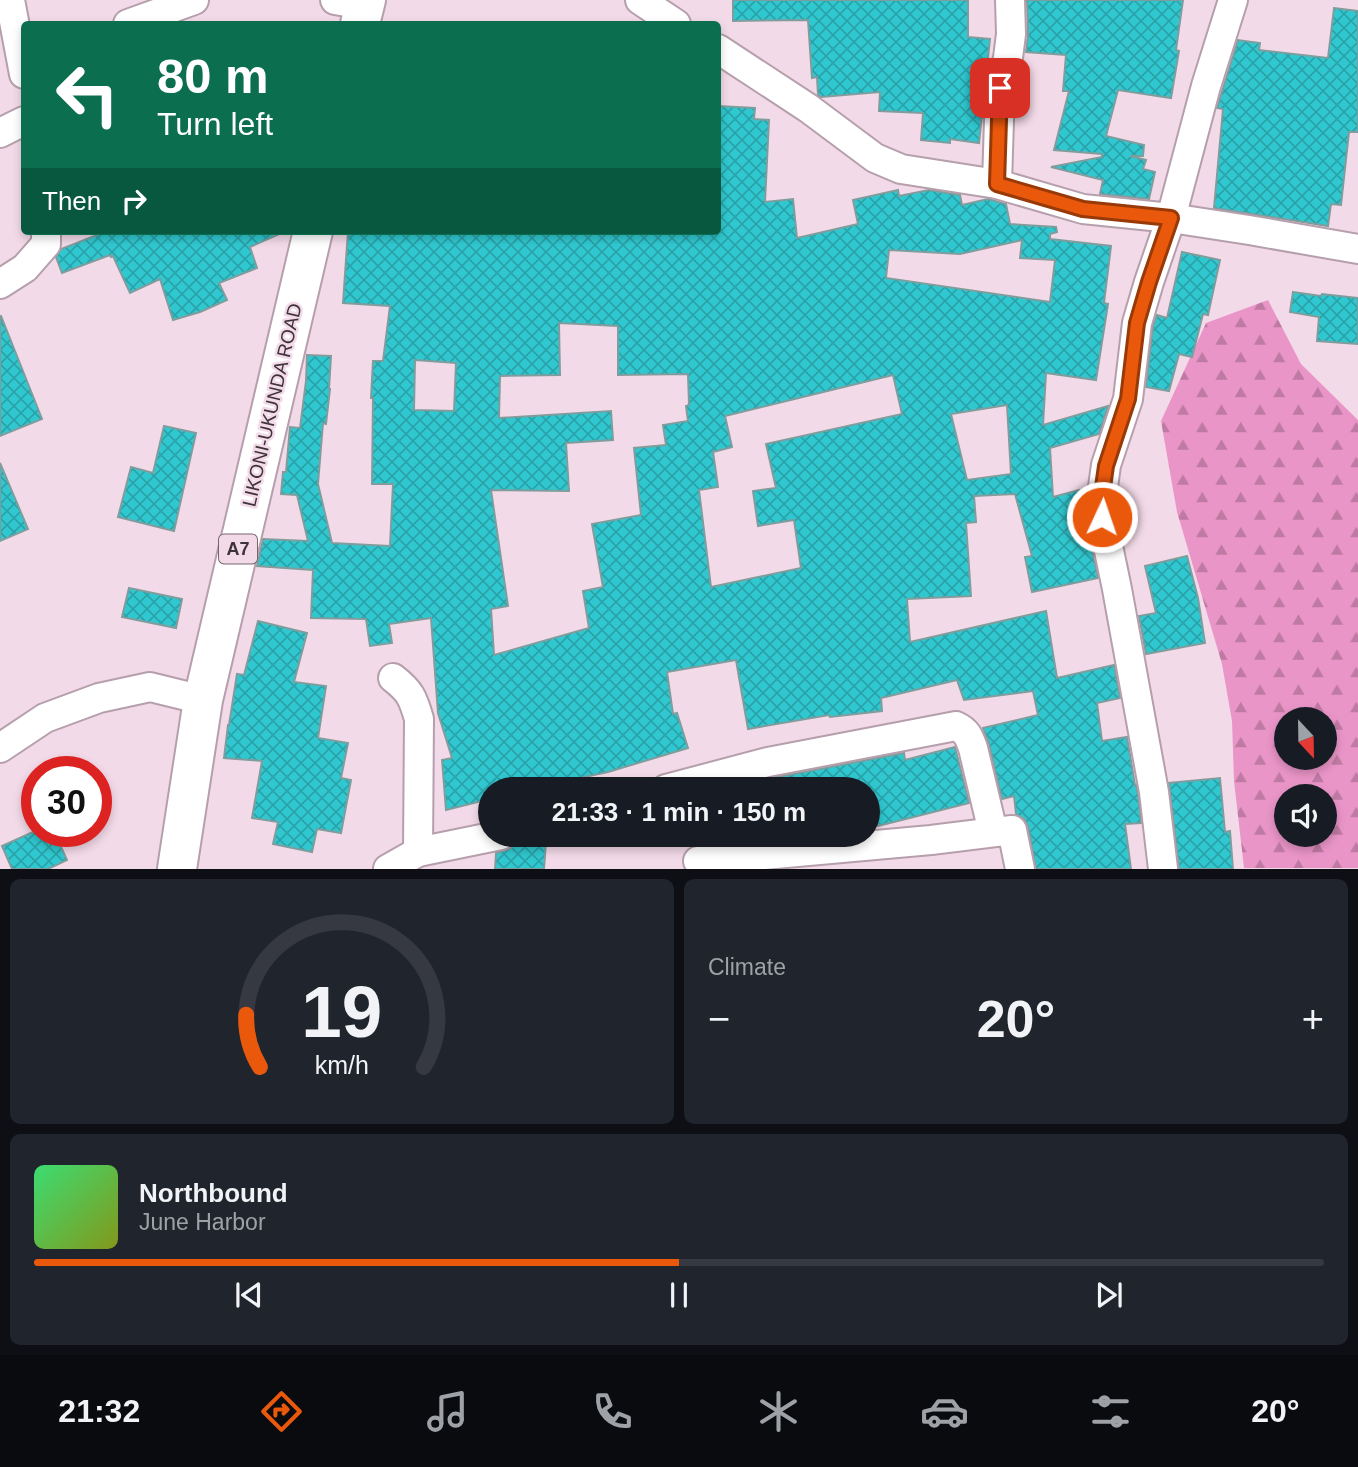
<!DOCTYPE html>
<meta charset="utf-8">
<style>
body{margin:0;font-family:Helvetica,sans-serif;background:#20242c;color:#f1f3f6;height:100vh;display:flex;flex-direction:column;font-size:26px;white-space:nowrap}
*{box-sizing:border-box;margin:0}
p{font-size:23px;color:#9ea1a6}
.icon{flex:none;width:38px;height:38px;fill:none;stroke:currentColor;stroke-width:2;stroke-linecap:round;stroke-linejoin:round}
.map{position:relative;height:869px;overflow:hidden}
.sheet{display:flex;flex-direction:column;gap:10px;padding:10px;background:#0d0f14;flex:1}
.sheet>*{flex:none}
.hud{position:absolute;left:21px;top:21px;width:700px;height:214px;border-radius:7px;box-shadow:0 4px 10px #0003;background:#0b6e4f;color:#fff;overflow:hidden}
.needle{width:46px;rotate:158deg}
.buttons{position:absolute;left:1274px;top:707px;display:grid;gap:14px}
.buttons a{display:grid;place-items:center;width:63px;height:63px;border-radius:50%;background:#171b24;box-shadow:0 4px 10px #0003;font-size:35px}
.speed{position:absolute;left:21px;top:756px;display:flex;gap:14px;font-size:35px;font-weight:700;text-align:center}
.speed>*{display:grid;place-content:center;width:91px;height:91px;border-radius:50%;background:#171b24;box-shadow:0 4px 10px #0003;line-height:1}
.speed .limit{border:10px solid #d22;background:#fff;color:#111}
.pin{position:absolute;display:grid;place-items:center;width:60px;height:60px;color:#fff;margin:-30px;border-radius:14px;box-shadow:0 4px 10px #0006}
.me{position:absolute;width:77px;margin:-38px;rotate:3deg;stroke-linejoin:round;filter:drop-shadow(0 0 5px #0008)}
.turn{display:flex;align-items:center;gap:24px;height:147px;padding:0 21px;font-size:32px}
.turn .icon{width:91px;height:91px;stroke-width:2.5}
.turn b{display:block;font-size:49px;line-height:60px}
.then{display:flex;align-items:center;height:66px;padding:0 21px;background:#0003;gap:14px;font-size:26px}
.big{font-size:52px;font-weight:800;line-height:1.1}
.sheet .card{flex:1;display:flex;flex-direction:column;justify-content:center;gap:10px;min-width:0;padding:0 24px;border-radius:10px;background:#20242c}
.sheet .dial{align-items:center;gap:0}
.dial svg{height:182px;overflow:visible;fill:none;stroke:#363941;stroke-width:7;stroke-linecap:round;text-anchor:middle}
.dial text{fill:#f1f3f6;stroke:none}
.song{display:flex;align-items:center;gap:21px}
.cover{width:84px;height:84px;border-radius:10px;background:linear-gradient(135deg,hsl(140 70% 55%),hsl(70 70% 35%))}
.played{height:7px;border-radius:4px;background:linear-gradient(90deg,#ea580c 50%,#363941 50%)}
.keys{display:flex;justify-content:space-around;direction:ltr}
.heat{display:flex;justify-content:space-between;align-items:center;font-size:38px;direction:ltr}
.sheet .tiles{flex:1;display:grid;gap:10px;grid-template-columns:1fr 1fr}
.card:last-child{grid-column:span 2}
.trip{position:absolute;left:478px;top:777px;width:402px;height:70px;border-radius:35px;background:#171b24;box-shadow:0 4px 10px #0003;font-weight:800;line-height:70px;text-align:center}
.tabs{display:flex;height:112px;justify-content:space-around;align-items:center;background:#090b0e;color:#9ea1a6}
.tabs .icon{width:49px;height:49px}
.tabs .on{color:#ea580c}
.tabs b{font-size:32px;color:#f1f3f6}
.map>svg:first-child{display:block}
.forest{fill:url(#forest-firs);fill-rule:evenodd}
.building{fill:url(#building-cross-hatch);stroke:#809d9e;stroke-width:2;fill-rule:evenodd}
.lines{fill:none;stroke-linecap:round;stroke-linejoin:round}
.minor-casing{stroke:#b69fac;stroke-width:32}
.highway-casing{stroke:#b69fac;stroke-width:42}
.minor{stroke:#fff;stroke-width:28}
.highway{stroke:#fff;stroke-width:38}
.route-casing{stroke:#983908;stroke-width:18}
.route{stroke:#ea580c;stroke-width:12}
.labels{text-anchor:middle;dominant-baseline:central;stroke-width:5;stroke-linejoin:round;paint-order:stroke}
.shield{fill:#f3dae8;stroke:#74656d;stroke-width:2}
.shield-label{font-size:18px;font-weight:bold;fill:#3d3338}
.street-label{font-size:19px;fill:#3d3338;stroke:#f3dae8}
</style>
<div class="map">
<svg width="1358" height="869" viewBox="0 0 1358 869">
<defs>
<pattern id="forest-firs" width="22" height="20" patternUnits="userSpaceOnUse" patternTransform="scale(1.75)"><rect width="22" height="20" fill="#ea95c8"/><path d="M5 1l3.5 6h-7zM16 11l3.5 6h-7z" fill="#bf7aa3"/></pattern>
<pattern id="building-cross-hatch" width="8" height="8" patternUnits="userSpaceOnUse" patternTransform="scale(1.75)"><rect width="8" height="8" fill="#30c8d0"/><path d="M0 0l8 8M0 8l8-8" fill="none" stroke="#2aa3aa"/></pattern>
</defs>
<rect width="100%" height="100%" fill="#f3dae8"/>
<!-- forest -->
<path class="forest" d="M1268,300L1301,364L1358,420V868H1244L1234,781L1232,721L1222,664L1177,512L1161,421L1206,323ZM1286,719H1325V758H1286ZM1286,796H1325V835H1286Z"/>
<!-- building -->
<g class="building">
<path d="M733,0H968V37L990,39L979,143L950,139V143L921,140L923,113L879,111L880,92L821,97L818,95L817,77L812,78L808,20L733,21Z"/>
<path d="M1027,0H1183L1176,50L1179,51L1171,98L1118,90L1106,136L1144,145L1143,156H1130L1146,160L1143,169L1155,172L1149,199L1100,194L1103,180L1051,167L1102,157V154L1054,150L1069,91H1063L1066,55L1026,52L1028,34Z"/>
<path d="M1334,8L1358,11V132H1349L1341,205L1331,204L1328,226L1214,208L1223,109L1217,108L1238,40L1260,43L1259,50L1328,58Z"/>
<path d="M718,106L755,108L754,119L769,120L765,202L793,199L797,238L858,224L853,200L898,190L899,196L929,190L960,195L962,205L988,199L1006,204L1010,224L1056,227L1057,232L1050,234V239L1111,246L1104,303L1108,304L1096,380L1046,373L1043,425L1108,406L1099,434L1050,448L1053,497L1079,490L1085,515L1098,578L1032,592L1025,557L1032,556L1015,494L974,496L976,522L966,523L971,596L907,599L910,642L1046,611L1057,678L1114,665L1120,698L1097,703L1102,741L1127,737L1135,785H1136L1138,794L1141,823L1125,824L1131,869H1036L1028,826L1024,819L1016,814L1014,796L1002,799L989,744L983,728L1038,715L1033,691L964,700L957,680L881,698L882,711L830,717L829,715L748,729L736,660L667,672L673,714L677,713L688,748L608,772L547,785L548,789H490V799L446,810L442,760L452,758L438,713L431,618L389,624L392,643L370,646L366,619L311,618L313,570L257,566L263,539L308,541L297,495L281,494L283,472H286L290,427L300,428L306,381L307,355L331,356L329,389H330L326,424L323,423L318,484L332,543L390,546L393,484H372L373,398H371L373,361H383L390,306L343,303L348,231H718ZM1022,240L1020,258L1055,260L1050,302L886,278L889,250L960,254ZM559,323L618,326V375L688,374L689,405L686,406L688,421L663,425L666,445L634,448L641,515L592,524L603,587L583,591L589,628L494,655L491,609L508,606L491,490L569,491L566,443L613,440L611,411L499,418L500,376L560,375ZM415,360L456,363L454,411L414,410ZM893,375L902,414L766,444L776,488L753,491L758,526L794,520L801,568L711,587L699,490L718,487L713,452L732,447L725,416ZM1007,405L1011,474L967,480L951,414Z"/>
<path d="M107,231H286L250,247L257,268L219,283L227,300L200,312L173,320L160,279L130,293L113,256L111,257L110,255L62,273L56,257L61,249Z"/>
<path d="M1182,252L1220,260L1208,315L1203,314L1192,357L1179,354L1169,391L1146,387L1153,326L1157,315L1167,318Z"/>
<path d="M1293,292L1321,296L1322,294L1358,298V344L1317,341L1319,317L1290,312Z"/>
<path d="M0,316H1L42,419L0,436Z"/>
<path d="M164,426L196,433L174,531L118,517L131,467L153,473Z"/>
<path d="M0,463L28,529L0,541Z"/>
<path d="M1187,556L1198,598L1205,643L1146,654L1139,616L1156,613L1145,566Z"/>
<path d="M129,588L182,599L176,628L122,617Z"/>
<path d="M258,621L307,633L294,682L326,686L318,738L348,743L341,778L351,780L341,833L317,829L312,852L273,844L278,822L252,818L262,761L224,758L228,725H229L237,674L244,675Z"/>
<path d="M955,747L969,803L878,826L870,789H767L766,780L772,778L904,753L905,760Z"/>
<path d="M1220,778L1225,832L1230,831L1233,869H1179L1169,783Z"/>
<path d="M35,831H54L67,860L48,869H12L2,846Z"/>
<path d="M516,841L546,842L544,869H495L496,853L511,848Z"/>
</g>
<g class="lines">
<defs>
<g id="minor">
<path d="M10,0L24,74"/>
<path d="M335,0L364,5"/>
<path d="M640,0L676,24"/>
<path d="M128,24L194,0"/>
<path d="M718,49L808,108L875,158L901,169L997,184L1083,209L1171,218L1249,230L1358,249"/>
<path d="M0,133L24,121"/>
<path d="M997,184L1000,88L1008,58L1011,34L1010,0"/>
<path d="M0,284L25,268L46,244V231"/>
<path d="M393,678C410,691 413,698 419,719L418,852"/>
<path d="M0,748L45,718L99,698L150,687L203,700"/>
<path d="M666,789L768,762L956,726C967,731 969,737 973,748L993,832"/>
<path d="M698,861L931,840L1012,830L1020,869"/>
<path d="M388,869L418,852L501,835"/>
<path d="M1163,869L1154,792L1117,589L1102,517V494L1106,465L1128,399L1137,323L1149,282L1171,218L1206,86L1233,0"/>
</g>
<g id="highway">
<path d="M360,24L366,0"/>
<path d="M177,869L203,700L313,231"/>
</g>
</defs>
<!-- minor casing -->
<use href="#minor" class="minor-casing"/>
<!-- highway casing -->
<use href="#highway" class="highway-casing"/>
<!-- minor -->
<use href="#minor" class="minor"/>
<!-- highway -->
<use href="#highway" class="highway"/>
</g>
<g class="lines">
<defs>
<path id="route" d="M1000,88L997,184L1083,209L1171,218L1149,282L1137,323L1128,399L1106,466L1102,494V517"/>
</defs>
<!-- route casing -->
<use href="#route" class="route-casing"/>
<!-- route -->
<use href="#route" class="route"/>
</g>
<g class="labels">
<!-- shield labels -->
<rect class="shield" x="219" y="534.5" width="38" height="29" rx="5"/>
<g class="shield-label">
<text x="238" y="549">A7</text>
</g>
<!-- street labels -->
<g class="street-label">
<text transform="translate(272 405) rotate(-77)">LIKONI-UKUNDA ROAD</text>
</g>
</g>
</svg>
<div class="buttons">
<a><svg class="needle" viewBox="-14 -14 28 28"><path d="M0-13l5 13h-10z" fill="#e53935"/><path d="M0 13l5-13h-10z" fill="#9ea1a6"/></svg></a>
<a><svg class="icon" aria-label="sound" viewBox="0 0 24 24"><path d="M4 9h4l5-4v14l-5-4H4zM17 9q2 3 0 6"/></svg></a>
</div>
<div class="speed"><div class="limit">30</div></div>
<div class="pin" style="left:1000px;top:88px;background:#d93025"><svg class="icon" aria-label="arrive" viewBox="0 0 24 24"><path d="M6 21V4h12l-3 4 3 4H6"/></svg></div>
<svg class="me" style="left:1102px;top:517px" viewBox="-20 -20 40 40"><circle r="17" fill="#ea580c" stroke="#fff" stroke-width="3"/><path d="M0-11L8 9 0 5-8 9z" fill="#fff"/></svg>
<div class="trip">21:33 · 1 min · 150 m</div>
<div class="hud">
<div class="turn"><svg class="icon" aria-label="left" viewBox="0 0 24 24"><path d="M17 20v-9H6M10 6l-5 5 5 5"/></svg><div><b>80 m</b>Turn left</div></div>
<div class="then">Then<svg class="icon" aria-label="right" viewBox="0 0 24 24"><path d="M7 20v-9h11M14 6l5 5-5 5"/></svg></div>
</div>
</div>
<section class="sheet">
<div class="tiles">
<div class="card dial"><svg viewBox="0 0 100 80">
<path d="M14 69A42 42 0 1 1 86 69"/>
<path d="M14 69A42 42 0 0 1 8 46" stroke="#ea580c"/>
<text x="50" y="56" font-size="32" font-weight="700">19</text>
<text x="50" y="72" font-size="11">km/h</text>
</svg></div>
<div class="card"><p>Climate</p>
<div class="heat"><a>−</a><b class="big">20°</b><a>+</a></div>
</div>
<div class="card">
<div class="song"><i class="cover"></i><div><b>Northbound</b><p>June Harbor</p></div></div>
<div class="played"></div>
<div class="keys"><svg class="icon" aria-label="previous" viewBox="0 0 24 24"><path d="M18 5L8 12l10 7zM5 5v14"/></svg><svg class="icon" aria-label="pause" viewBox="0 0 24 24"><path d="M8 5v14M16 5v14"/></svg><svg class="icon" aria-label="next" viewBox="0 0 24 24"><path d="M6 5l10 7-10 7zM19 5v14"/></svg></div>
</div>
</div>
</section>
<nav class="tabs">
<b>21:32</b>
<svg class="icon on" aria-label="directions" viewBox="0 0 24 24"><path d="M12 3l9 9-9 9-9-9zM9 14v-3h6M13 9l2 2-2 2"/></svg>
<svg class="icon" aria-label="music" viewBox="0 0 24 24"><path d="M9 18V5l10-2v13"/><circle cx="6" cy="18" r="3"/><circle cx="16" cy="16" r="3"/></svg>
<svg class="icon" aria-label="phone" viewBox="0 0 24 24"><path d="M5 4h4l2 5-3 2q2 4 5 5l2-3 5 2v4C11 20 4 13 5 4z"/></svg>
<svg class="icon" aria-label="climate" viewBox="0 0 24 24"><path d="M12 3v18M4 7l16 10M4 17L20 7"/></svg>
<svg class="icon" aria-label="car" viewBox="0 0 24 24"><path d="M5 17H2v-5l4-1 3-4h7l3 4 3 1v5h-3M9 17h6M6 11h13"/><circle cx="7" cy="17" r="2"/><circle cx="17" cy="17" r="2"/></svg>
<svg class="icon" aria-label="filters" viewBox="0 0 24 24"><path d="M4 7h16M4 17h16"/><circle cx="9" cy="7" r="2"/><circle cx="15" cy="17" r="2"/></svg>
<b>20°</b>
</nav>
